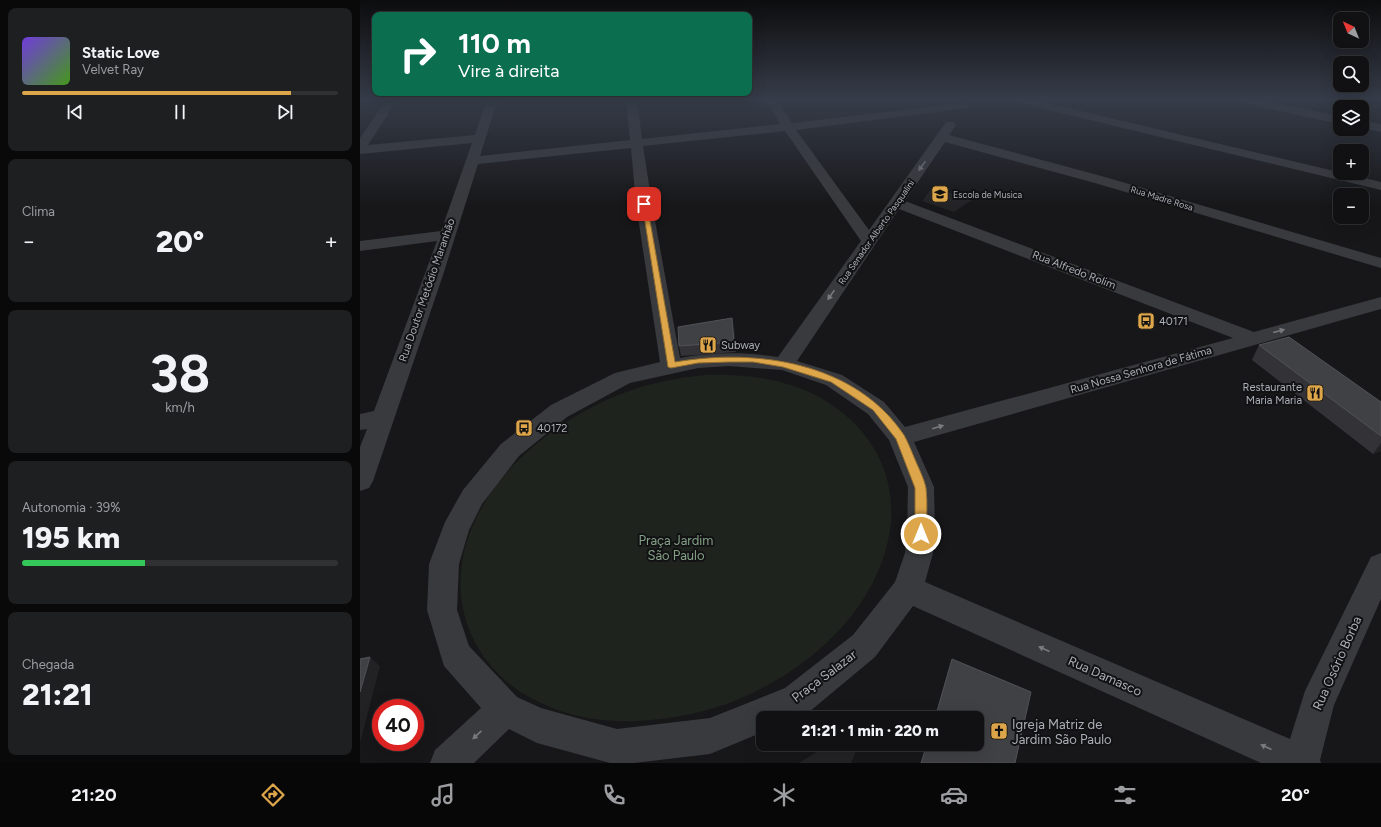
<!DOCTYPE html>
<html lang="pt">
<meta charset="utf-8">
<style>
body{margin:0;font-family:Figtree,sans-serif;background:#1e1f21;color:#f1f3f6;height:100vh;display:flex;flex-direction:column;font-size:15px;white-space:nowrap}
*{box-sizing:border-box;margin:0}
p{font-size:13px;color:#9c9da0}
.icon{flex:none;width:22px;height:22px;fill:none;stroke:currentColor;stroke-width:2;stroke-linecap:round;stroke-linejoin:round}
.map{position:relative;flex:1;overflow:hidden}
.details{display:flex;flex-direction:column;gap:8px;padding:8px;background:#09090a;width:360px}
.details>*{flex:none}
.hud{position:absolute;left:12px;top:12px;width:380px;height:84px;border-radius:8px;box-shadow:0 4px 16px #0002,0 0 0 1px #303133;background:#0b6e4f;color:#fff;overflow:hidden}
.needle{width:26px;rotate:317deg}
.fabs{position:absolute;left:973px;top:12px;display:grid;gap:8px}
.fabs a{display:grid;place-items:center;width:36px;height:36px;border-radius:8px;background:#111113;box-shadow:0 4px 16px #0002,0 0 0 1px #303133;font-size:20px}
.speed{position:absolute;left:12px;top:699px;display:flex;gap:8px;font-size:20px;font-weight:700;text-align:center}
.speed>*{display:grid;place-content:center;width:52px;height:52px;border-radius:50%;background:#111113;box-shadow:0 4px 16px #0002,0 0 0 1px #303133;line-height:1}
.speed .limit{border:6px solid #d22;background:#fff;color:#111}
.pin{position:absolute;display:grid;place-items:center;width:34px;height:34px;color:#fff;margin:-17px;border-radius:8px;box-shadow:0 2px 6px #0006}
.me{position:absolute;width:44px;margin:-22px;rotate:0deg;stroke-linejoin:round;filter:drop-shadow(0 0 3px #0008)}
.turn{display:flex;align-items:center;gap:14px;height:84px;padding:0 20px;font-size:18px}
.turn .icon{width:52px;height:52px;stroke-width:2.5}
.turn b{display:block;font-size:28px;line-height:34px}
.big{font-size:30px;font-weight:800;line-height:1.1}
.details .tile{flex:1;display:flex;flex-direction:column;justify-content:center;gap:6px;min-width:0;padding:0 14px;border-radius:8px;background:#1e1f21}
.details .dial{align-items:center;gap:0}
.dial b{font-size:52px;line-height:1}
.song{display:flex;align-items:center;gap:12px}
.cover{width:48px;height:48px;border-radius:6px;background:linear-gradient(135deg,hsl(260 70% 55%),hsl(100 70% 35%))}
.played{height:4px;border-radius:2px;background:linear-gradient(90deg,#dea64a 85%,#303133 85%)}
.keys{display:flex;justify-content:space-around;direction:ltr}
.heat{display:flex;justify-content:space-between;align-items:center;font-size:22px;direction:ltr}
.charge{height:6px;border-radius:3px;background:linear-gradient(90deg,#34c759 39%,#303133 0)}
.trip{position:absolute;left:396px;top:711px;width:228px;height:40px;border-radius:8px;background:#111113;box-shadow:0 4px 16px #0002,0 0 0 1px #303133;font-weight:800;line-height:40px;text-align:center}
.tabs{display:flex;height:64px;justify-content:space-around;align-items:center;background:#070708;color:#9c9da0}
.tabs .icon{width:28px;height:28px}
.tabs .active{color:#dea64a}
.tabs b{font-size:18px;color:#f1f3f6}
main{display:flex;flex:1;min-height:0}
.map>svg:first-child{display:block}
.built{fill:#232326}
.green{fill:#1e231e}
.lines{fill:none;stroke-linecap:round;stroke-linejoin:round}
.minor{fill:#393a3d;fill-rule:evenodd}
.wall{fill:#333337}
.shaded-wall{fill:#222225}
.building{fill:#404144;stroke:#515256}
.oneway{fill:#787a80}
.route{fill:#dea64a;stroke:#906c30}
.labels{text-anchor:middle;dominant-baseline:central;stroke-width:4;stroke-linejoin:round;paint-order:stroke}
.far-poi-label{font-size:9px;fill:#abafb7;stroke:#121214;text-anchor:start}
.far-street-label{font-size:9px;fill:#abafb7;stroke:#121214}
.street-label{font-size:11px;fill:#abafb7;stroke:#121214}
.poi-label{font-size:11px;fill:#abafb7;stroke:#121214;text-anchor:start}
.near-park-label{font-size:13px;fill:#84a085;stroke:#121214}
.near-street-label{font-size:13px;fill:#abafb7;stroke:#121214}
.near-poi-label{font-size:13px;fill:#abafb7;stroke:#121214;text-anchor:start}
</style>
<main>
<section class="details">
<div class="tile">
<div class="song"><i class="cover"></i><div><b>Static Love</b><p>Velvet Ray</p></div></div>
<div class="played"></div>
<div class="keys"><svg class="icon" aria-label="previous" viewBox="0 0 24 24"><path d="M18 5L8 12l10 7zM5 5v14"/></svg><svg class="icon" aria-label="pause" viewBox="0 0 24 24"><path d="M8 5v14M16 5v14"/></svg><svg class="icon" aria-label="next" viewBox="0 0 24 24"><path d="M6 5l10 7-10 7zM19 5v14"/></svg></div>
</div>
<div class="tile"><p>Clima</p>
<div class="heat"><a>−</a><b class="big">20°</b><a>+</a></div>
</div>
<div class="tile dial"><b>38</b><p>km/h</p></div>
<div class="tile"><p>Autonomia · 39%</p><b class="big">195 km</b><div class="charge"></div></div>
<div class="tile"><p>Chegada</p><b class="big">21:21</b></div>
</section>
<div class="map">
<svg width="1021" height="763" viewBox="0 0 1021 763">
<rect width="100%" height="100%" fill="#171719"/>
<!-- built -->
<g class="built">
<path d="M573,187L612,200L594,212L562,201Z"/>
<path d="M469,744H499L491,763H439Z"/>
</g>
<!-- green -->
<path class="green" d="M345,375C398,373 454,383 493,422C520,448 534,484 531,522C523,604 452,669 379,699C346,713 312,719 277,721C234,723 190,713 155,688C125,666 105,634 101,596C93,503 178,428 256,396C285,384 315,378 345,375Z"/>
<g class="lines">
<!-- minor -->
<g class="minor">
<path d="M27,99H38L8,145L115,135L127,99H138L120,156L270,140L266,99H277L282,139L420,124L406,99H417L432,123L603,103L607,104L609,106L607,108L436,130L509,230L586,122H594L596,125L589,135L745,177L1021,258V268L735,183L585,142L545,201L894,332L1021,297V309L554,442L574,487L575,534L573,553L565,582L930,739L945,691L1011,557L1021,553V599L974,705L960,760L961,763H901L553,606L515,657L449,712L435,718H403V732L350,754L274,763H250L177,743L149,729L114,763H70L75,750L121,708L84,666L67,610L69,564L85,522L103,490L141,444L191,405L255,373L300,362L276,204L271,148L118,164L83,275L13,481L9,488L0,491V447L7,429L0,430V414L14,411L77,241L0,251V241L81,231L112,143L0,154V138ZM425,131L501,241L418,357C385,352 353,352 320,358L292,204L283,146ZM539,209L873,338L545,427L524,402L482,375L437,361ZM369,366L422,370L466,385L508,414L529,440L548,487L547,534L545,553L535,582L493,635L425,688L350,718L257,729L181,708L157,697L109,646L97,610L99,564L109,530L122,504L159,456L207,417L270,383L338,368Z"/>
<path d="M650,99H670L1021,182V190L655,102Z"/>
<path d="M873,99H895L980,116V124L878,102Z"/>
<path d="M1002,120L1021,124V132L1002,128Z"/>
</g>
</g>
<!-- wall -->
<g class="wall">
<path d="M374,328L376,352L321,356L319,346Z"/>
<path d="M899,345L1021,402V451L1013,454L892,360Z"/>
</g>
<!-- shaded-wall -->
<g class="shaded-wall">
<path d="M372,318L374,328L376,352L374,342Z"/>
<path d="M1021,443V451L1013,454Z"/>
<path d="M10,657L20,666L0,743V692Z"/>
</g>
<!-- building -->
<g class="building">
<path d="M372,318L374,342L319,346L318,327Z"/>
<path d="M929,337L1021,402V436L899,345Z"/>
<path d="M10,657L0,692V659Z"/>
<path d="M592,659L671,692L655,763H561L567,744H617V718H575Z"/>
</g>
<!-- one-way arrows -->
<defs><path id="oneway-solid" d="M-6-.8H1V-3.2L6.5 0L1 3.2V.8H-6Z"/></defs>
<g class="oneway">
<use href="#oneway-solid" transform="translate(562 166) rotate(125)"/>
<use href="#oneway-solid" transform="translate(471 295) rotate(125)"/>
<use href="#oneway-solid" transform="translate(919 331) rotate(-15)"/>
<use href="#oneway-solid" transform="translate(578 427) rotate(-16)"/>
<use href="#oneway-solid" transform="translate(684 649) rotate(-156)"/>
<use href="#oneway-solid" transform="translate(117 735) rotate(137)"/>
<use href="#oneway-solid" transform="translate(906 747) rotate(-156)"/>
</g>
<!-- sky -->
<linearGradient id="sky" x2="0" y2="1"><stop stop-color="#0d0d0e"/><stop offset="0.48" stop-color="#363c49"/><stop offset="1" stop-color="#363c49" stop-opacity="0"/></linearGradient>
<rect width="1021" height="206" fill="url(#sky)"/>
<!-- route -->
<path class="route" d="M282,203L287,204L315,362C396,348 495,362 544,435C548,442 551,450 554,457C558,467 564,478 566,488C568,503 566,519 567,534L565,537L561,539L557,537L555,534V488L536,439L513,410L471,382L423,367L393,362H369L338,363L311,368L308,367Z"/>
<!-- icons -->
<defs>
<symbol id="university-square" viewBox="-11 -11 22 22"><rect x="-9" y="-9" width="18" height="18" rx="4" fill="#dea64a" stroke="#121214"/><path d="M0-5L7-2L0 1L-7-2ZM-4 1L0 2.5L4 1V4Q0 6-4 4Z" fill="#111"/></symbol>
<symbol id="bus-square" viewBox="-11 -11 22 22"><rect x="-9" y="-9" width="18" height="18" rx="4" fill="#dea64a" stroke="#121214"/><path d="M-5-6H5V4H4V6H2V4H-2V6H-4V4H-5ZM-3.5-4V0h7V-4ZM-3.5 1.2v1.5H-2V1.2ZM2 1.2v1.5H3.5V1.2Z" fill="#111"/></symbol>
<symbol id="restaurant-square" viewBox="-11 -11 22 22"><rect x="-9" y="-9" width="18" height="18" rx="4" fill="#dea64a" stroke="#121214"/><path d="M-5-6h1v4h1v-4h1v4h1v-4h1v5L-1.5 .5V6h-2V.5L-5-1ZM5-6V6H3V1.5H1.5Q1.5-4 5-6Z" fill="#111"/></symbol>
<symbol id="church-square" viewBox="-11 -11 22 22"><rect x="-9" y="-9" width="18" height="18" rx="4" fill="#dea64a" stroke="#121214"/><path d="M-1.2-6h2.4v3.5h3.3v2.4h-3.3V6h-2.4V-.1h-3.3v-2.4h3.3Z" fill="#111"/></symbol>
</defs>
<g fill-rule="evenodd">
<use href="#university-square" x="570" y="184" width="20" height="20"/>
<use href="#bus-square" x="776" y="311" width="20" height="20"/>
<use href="#restaurant-square" x="338" y="335" width="20" height="20"/>
<use href="#restaurant-square" x="945" y="383" width="20" height="20"/>
<use href="#bus-square" x="154" y="418" width="20" height="20"/>
<use href="#church-square" x="629" y="721" width="20" height="20"/>
</g>
<g class="labels">
<!-- far-poi labels -->
<g class="far-poi-label">
<text x="593" y="194">Escola de Musica</text>
</g>
<!-- far-street labels -->
<g class="far-street-label">
<text transform="translate(802 198) rotate(17)">Rua Madre Rosa</text>
<text transform="translate(516 232) rotate(-55)">Rua Senador Alberto Pasqualini</text>
</g>
<!-- street labels -->
<g class="street-label">
<text transform="translate(714 270) rotate(21)">Rua Alfredo Rolim</text>
<text transform="translate(67 290) rotate(-71)">Rua Doutor Metódio Maranhão</text>
<text transform="translate(781 370) rotate(-16)">Rua Nossa Senhora de Fátima</text>
</g>
<!-- poi labels -->
<g class="poi-label">
<text x="799" y="321">40171</text>
<text x="361" y="345">Subway</text>
<text x="942" y="387" text-anchor="end">Restaurante<tspan x="942" dy="13">Maria Maria</tspan></text>
<text x="177" y="428">40172</text>
</g>
<!-- near-park labels -->
<g class="near-park-label">
<text x="316" y="540">Praça Jardim<tspan x="316" dy="15">São Paulo</tspan></text>
</g>
<!-- near-street labels -->
<g class="near-street-label">
<text transform="translate(977 663) rotate(-66)">Rua Osório Borba</text>
<text transform="translate(464 676) rotate(-37)">Praça Salazar</text>
<text transform="translate(745 676) rotate(24)">Rua Damasco</text>
</g>
<!-- near-poi labels -->
<g class="near-poi-label">
<text x="652" y="724">Igreja Matriz de<tspan x="652" dy="15">Jardim São Paulo</tspan></text>
</g>
</g>
</svg>
<div class="fabs">
<a><svg class="needle" viewBox="-14 -14 28 28"><path d="M0-13l5 13h-10z" fill="#e53935"/><path d="M0 13l5-13h-10z" fill="#9c9da0"/></svg></a>
<a><svg class="icon" aria-label="search" viewBox="0 0 24 24"><circle cx="10" cy="10" r="6"/><path d="M15 15l6 6"/></svg></a>
<a><svg class="icon" aria-label="layers" viewBox="0 0 24 24"><path d="M12 4l9 5-9 5-9-5zM3 14l9 5 9-5"/></svg></a>
<a>+</a>
<a>−</a>
</div>
<div class="speed"><div class="limit">40</div></div>
<div class="pin" style="left:284px;top:204px;background:#d93025"><svg class="icon" aria-label="arrive" viewBox="0 0 24 24"><path d="M6 21V4h12l-3 4 3 4H6"/></svg></div>
<svg class="me" style="left:561px;top:534px" viewBox="-20 -20 40 40"><circle r="17" fill="#dea64a" stroke="#fff" stroke-width="3"/><path d="M0-11L8 9 0 5-8 9z" fill="#fff"/></svg>
<div class="trip">21:21 · 1 min · 220 m</div>
<div class="hud">
<div class="turn"><svg class="icon" aria-label="right" viewBox="0 0 24 24"><path d="M7 20v-9h11M14 6l5 5-5 5"/></svg><div><b>110 m</b>Vire à direita</div></div>
</div>
</div>
</main>
<nav class="tabs">
<b>21:20</b>
<svg class="icon active" aria-label="directions" viewBox="0 0 24 24"><path d="M12 3l9 9-9 9-9-9zM9 14v-3h6M13 9l2 2-2 2"/></svg>
<svg class="icon" aria-label="music" viewBox="0 0 24 24"><path d="M9 18V5l10-2v13"/><circle cx="6" cy="18" r="3"/><circle cx="16" cy="16" r="3"/></svg>
<svg class="icon" aria-label="phone" viewBox="0 0 24 24"><path d="M5 4h4l2 5-3 2q2 4 5 5l2-3 5 2v4C11 20 4 13 5 4z"/></svg>
<svg class="icon" aria-label="climate" viewBox="0 0 24 24"><path d="M12 3v18M4 7l16 10M4 17L20 7"/></svg>
<svg class="icon" aria-label="car" viewBox="0 0 24 24"><path d="M5 17H2v-5l4-1 3-4h7l3 4 3 1v5h-3M9 17h6M6 11h13"/><circle cx="7" cy="17" r="2"/><circle cx="17" cy="17" r="2"/></svg>
<svg class="icon" aria-label="filters" viewBox="0 0 24 24"><path d="M4 7h16M4 17h16"/><circle cx="9" cy="7" r="2"/><circle cx="15" cy="17" r="2"/></svg>
<b>20°</b>
</nav>
